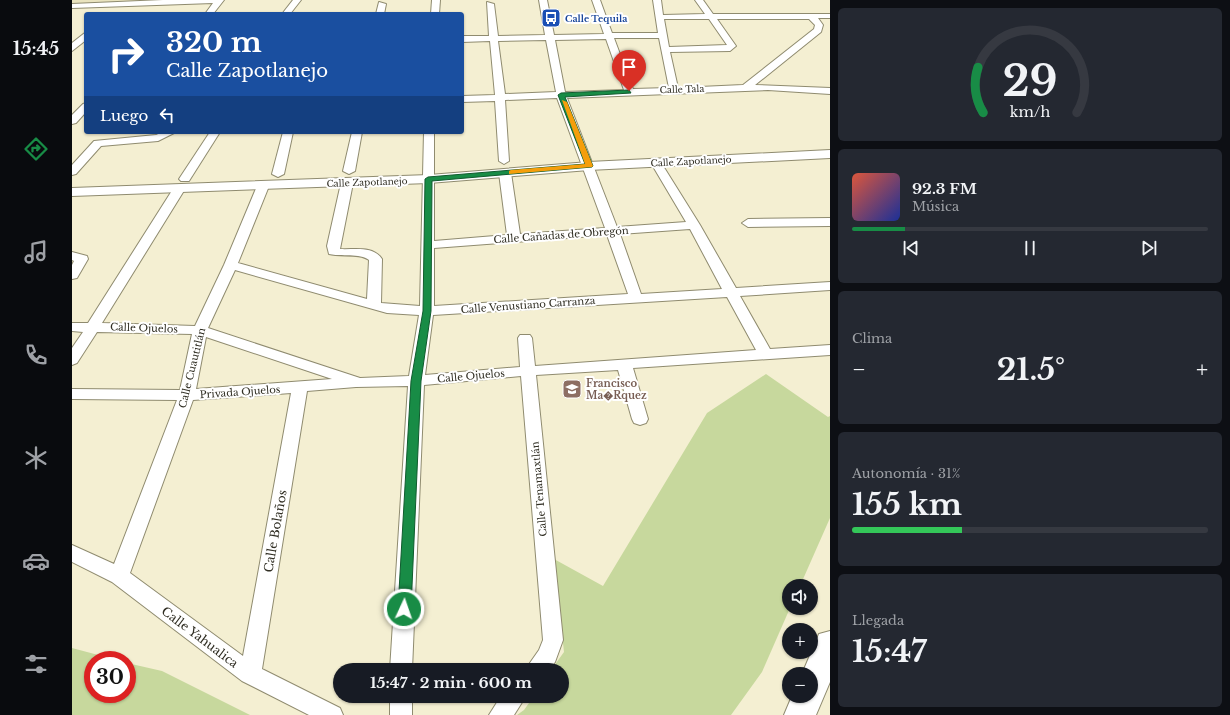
<!DOCTYPE html>
<html lang="es">
<meta charset="utf-8">
<style>
body{margin:0;font-family:"Libre Baskerville",serif;background:#242831;color:#f1f3f6;height:100vh;display:flex;flex-direction:column;font-size:15px;white-space:nowrap}
*{box-sizing:border-box;margin:0}
p{font-size:13px;color:#9ea1a6}
.icon{flex:none;width:22px;height:22px;fill:none;stroke:currentColor;stroke-width:2;stroke-linecap:round;stroke-linejoin:round}
.map{position:relative;flex:1;overflow:hidden}
.side{display:flex;flex-direction:column;gap:8px;padding:8px;background:#0d0f14;width:400px}
.side>*{flex:none}
.banner{position:absolute;left:12px;top:12px;width:380px;height:122px;border-radius:4px;box-shadow:0 1px 3px #0004;background:#1a4fa0;color:#fff;overflow:hidden}
.controls{position:absolute;left:710px;top:579px;display:grid;gap:8px}
.controls a{display:grid;place-items:center;width:36px;height:36px;border-radius:50%;background:#171b24;box-shadow:0 1px 3px #0004;font-size:20px}
.speed{position:absolute;left:12px;top:651px;display:flex;gap:8px;font-size:20px;font-weight:700;text-align:center}
.speed>*{display:grid;place-content:center;width:52px;height:52px;border-radius:50%;background:#171b24;box-shadow:0 1px 3px #0004;line-height:1}
.speed .limit{border:6px solid #d22;background:#fff;color:#111}
.pin{position:absolute;display:grid;place-items:center;width:34px;height:34px;color:#fff;margin:-41px -17px;border-radius:50% 50% 50% 0;rotate:-45deg;box-shadow:0 0 4px #0007}
.pin .icon{rotate:45deg}
.me{position:absolute;width:44px;margin:-22px;rotate:3deg;stroke-linejoin:round;filter:drop-shadow(0 0 3px #0008)}
.turn{display:flex;align-items:center;gap:14px;height:84px;padding:0 16px;font-size:18px}
.turn .icon{width:52px;height:52px;stroke-width:2.5}
.turn b{display:block;font-size:28px;line-height:34px}
.then{display:flex;align-items:center;height:38px;padding:0 16px;background:#0003;gap:8px;font-size:15px}
.big{font-size:30px;font-weight:700;line-height:1.1}
.side .card{flex:1;display:flex;flex-direction:column;justify-content:center;gap:6px;min-width:0;padding:0 14px;border-radius:6px;background:#242831}
.side .dial{align-items:center;gap:0}
.dial svg{height:104px;overflow:visible;fill:none;stroke:#363941;stroke-width:7;stroke-linecap:round;text-anchor:middle}
.dial text{fill:#f1f3f6;stroke:none}
.song{display:flex;align-items:center;gap:12px}
.cover{width:48px;height:48px;border-radius:6px;background:linear-gradient(135deg,hsl(10 70% 55%),hsl(230 70% 35%))}
.played{height:4px;border-radius:2px;background:linear-gradient(90deg,#188c46 15%,#363941 15%)}
.keys{display:flex;justify-content:space-around;direction:ltr}
.heat{display:flex;justify-content:space-between;align-items:center;font-size:22px;direction:ltr}
.charge{height:6px;border-radius:3px;background:linear-gradient(90deg,#34c759 31%,#363941 0)}
.trip{position:absolute;left:261px;top:663px;width:236px;height:40px;border-radius:20px;background:#171b24;box-shadow:0 1px 3px #0004;font-weight:700;line-height:40px;text-align:center}
main{display:flex;flex:1;min-height:0}
.tab-bar{display:flex;flex-direction:column;width:72px;justify-content:space-around;align-items:center;background:#090b0e;color:#9ea1a6}
.tab-bar .icon{width:28px;height:28px}
.tab-bar .active{color:#188c46}
.tab-bar b{font-size:18px;color:#f1f3f6}
.map>svg:first-child{display:block}
.built{fill:#e9e3be}
.green{fill:#c7d89d}
.lines{fill:none;stroke-linecap:round;stroke-linejoin:round}
.minor-casing{stroke:#8f8b6f;stroke-width:2}
.tertiary-casing{stroke:#8f8b6f;stroke-width:2}
.trunk-casing{stroke:#8f8b6f;stroke-width:2}
.minor{fill:#fff;fill-rule:evenodd}
.tertiary{fill:#fff;fill-rule:evenodd}
.trunk{fill:#fff;fill-rule:evenodd}
.route{fill:#188c46;stroke:#105b2e}
.slow{fill:#f59e0b}
.labels{text-anchor:middle;dominant-baseline:central;stroke-width:4;stroke-linejoin:round;paint-order:stroke}
.far-transit-label{font-size:9px;font-weight:bold;fill:#164399;stroke:#fff;text-anchor:start}
.far-street-label{font-size:9px;fill:#302e23;stroke:#fff}
.street-label{font-size:10px;fill:#302e23;stroke:#fff}
.education-label{font-size:10px;font-weight:bold;fill:#785e54;stroke:#fff;text-anchor:start}
.near-street-label{font-size:12px;fill:#302e23;stroke:#fff}
</style>
<main>
<nav class="tab-bar">
<b>15:45</b>
<svg class="icon active" aria-label="directions" viewBox="0 0 24 24"><path d="M12 3l9 9-9 9-9-9zM9 14v-3h6M13 9l2 2-2 2"/></svg>
<svg class="icon" aria-label="music" viewBox="0 0 24 24"><path d="M9 18V5l10-2v13"/><circle cx="6" cy="18" r="3"/><circle cx="16" cy="16" r="3"/></svg>
<svg class="icon" aria-label="phone" viewBox="0 0 24 24"><path d="M5 4h4l2 5-3 2q2 4 5 5l2-3 5 2v4C11 20 4 13 5 4z"/></svg>
<svg class="icon" aria-label="climate" viewBox="0 0 24 24"><path d="M12 3v18M4 7l16 10M4 17L20 7"/></svg>
<svg class="icon" aria-label="car" viewBox="0 0 24 24"><path d="M5 17H2v-5l4-1 3-4h7l3 4 3 1v5h-3M9 17h6M6 11h13"/><circle cx="7" cy="17" r="2"/><circle cx="17" cy="17" r="2"/></svg>
<svg class="icon" aria-label="filters" viewBox="0 0 24 24"><path d="M4 7h16M4 17h16"/><circle cx="9" cy="7" r="2"/><circle cx="15" cy="17" r="2"/></svg>
</nav>
<div class="map">
<svg width="758" height="715" viewBox="0 0 758 715">
<rect width="100%" height="100%" fill="#f4efd2"/>
<!-- built -->
<path class="built" d="M0,0H127L0,4Z"/>
<!-- green -->
<g class="green">
<path d="M694,374L756,417L758,416V518L728,586H717L718,608L690,672L659,715H445L452,710L462,696H490V670H479L492,652L482,559L531,586L635,413Z"/>
<path d="M0,648L45,660H21V694H55V663L90,671L178,715H0Z"/>
</g>
<g class="lines">
<defs>
<g id="minor">
<path d="M91,0H152L141,14H133L141,3L0,8V4Z"/>
<path d="M221,0H229L218,14H210Z"/>
<path d="M360,0H368L367,14H359Z"/>
<path d="M467,0H475L482,35L532,34L520,0H528L540,33H586L581,0H589L591,15L633,14L623,0H631L641,14H758V18H746L751,25L749,32L683,85L758,88V94L696,90L495,98L545,227L614,222L579,163L580,161H588L628,225L664,288L758,282V290L668,296L698,349L758,345V355L561,368L576,419L574,423L568,425L562,423L560,419L546,370L464,375L491,640L483,662L477,670H453L467,650L471,640L449,376L352,385L340,670H318L336,386L284,387L235,391L190,669L268,708L271,715H237L170,681L40,582L0,562V545L42,564L105,400L0,399V389L108,390L120,334L25,332L5,363L0,365V348L11,332L0,331V323H16L101,189L107,186L113,189L30,323L123,326L152,265L185,186L191,183L197,186L166,263L295,299L297,260C288,253 269,257 257,254L255,246L269,183L275,180L281,183L268,249C282,250 301,245 310,259L309,303L348,306L352,132H362V241L435,235L427,173L433,170L439,173L448,234L533,228L485,98L433,100L437,161L432,164L427,161L423,101L390,102V96L423,95L418,41L390,42V36H417L415,2L422,4L426,36L473,35ZM592,19H637L655,45L597,47ZM645,19H737L743,25L742,29L671,85L606,88L598,52L658,51L664,46ZM542,38H587L597,88L561,89ZM534,39L552,90L493,92L483,40ZM474,40L484,92L433,94L426,41ZM618,229L650,289L569,294L548,234ZM535,235L556,294L362,306V248ZM163,270L315,313L347,315L337,376L288,378L136,328ZM655,297L684,350L463,366L460,338L458,335H448L446,338L448,367L353,375L361,315ZM134,337L260,379L124,389ZM219,393L171,656L58,573L121,400Z"/>
<path d="M307,2L314,4L312,14H304Z"/>
<path d="M14,32V40L0,51V43Z"/>
<path d="M14,103V112L4,123L0,124V115L11,104Z"/>
<path d="M91,132H104L86,141L29,146L4,174L0,175V165L22,141L84,135Z"/>
<path d="M138,132H148L117,181H109L107,179Z"/>
<path d="M211,132H221L212,174L206,177L200,174Z"/>
<path d="M280,132H290L283,171L277,174L271,171Z"/>
<path d="M758,218V226L676,227L670,223L676,219Z"/>
<path d="M0,252L15,256L16,259L5,278L0,279V265L2,261L0,260Z"/>
<rect x="318" y="696" width="22" height="19"/>
<path d="M429,696H454L442,715H417Z"/>
</g>
<path id="tertiary" d="M758,150V158L517,170L357,183L0,196V188L357,175L517,162Z"/>
<path id="trunk" d="M758,631V682L744,715H712L720,696H739V674H730L747,634Z"/>
</defs>
<!-- minor casing -->
<use href="#minor" class="minor-casing"/>
<!-- tertiary casing -->
<use href="#tertiary" class="tertiary-casing"/>
<!-- trunk casing -->
<use href="#trunk" class="trunk-casing"/>
<!-- minor -->
<use href="#minor" class="minor"/>
<!-- tertiary -->
<use href="#tertiary" class="tertiary"/>
<!-- trunk -->
<use href="#trunk" class="trunk"/>
</g>
<!-- route -->
<path class="route" d="M557,90L559,93L493,97L521,166L520,167L360,181L359,311L349,381L339,609L337,613L332,614L328,613L326,609L339,381L351,311L353,179L356,177L513,164L486,95L489,93Z"/>
<!-- slow -->
<path class="slow" d="M490,100L495,102L521,166L520,167L437,174V171L439,170L513,164Z"/>
<!-- icons -->
<defs>
<symbol id="bus-square" viewBox="-11 -11 22 22"><rect x="-9" y="-9" width="18" height="18" rx="4" fill="#1a4fb4" stroke="#fff"/><path d="M-5-6H5V4H4V6H2V4H-2V6H-4V4H-5ZM-3.5-4V0h7V-4ZM-3.5 1.2v1.5H-2V1.2ZM2 1.2v1.5H3.5V1.2Z" fill="#fff"/></symbol>
<symbol id="school-square" viewBox="-11 -11 22 22"><rect x="-9" y="-9" width="18" height="18" rx="4" fill="#8d6e63" stroke="#fff"/><path d="M0-5L7-2L0 1L-7-2ZM-4 1L0 2.5L4 1V4Q0 6-4 4Z" fill="#fff"/></symbol>
</defs>
<g fill-rule="evenodd">
<use href="#bus-square" x="468" y="7" width="22" height="22"/>
<use href="#school-square" x="489" y="378" width="22" height="22"/>
</g>
<g class="labels">
<!-- far-transit labels -->
<g class="far-transit-label">
<text x="493" y="18">Calle Tequila</text>
</g>
<!-- far-street labels -->
<g class="far-street-label">
<text transform="translate(610 89) rotate(-2)">Calle Tala</text>
<text transform="translate(619 161) rotate(-3)">Calle Zapotlanejo</text>
<text transform="translate(295 182) rotate(-2)">Calle Zapotlanejo</text>
</g>
<!-- street labels -->
<g class="street-label">
<text transform="translate(489 235) rotate(-4)">Calle Cañadas de Obregón</text>
<text transform="translate(456 305) rotate(-4)">Calle Venustiano Carranza</text>
<text transform="translate(72 328) rotate(2)">Calle Ojuelos</text>
<text transform="translate(120 368) rotate(-76)">Calle Cuautitlán</text>
<text transform="translate(399 376) rotate(-5)">Calle Ojuelos</text>
<text transform="translate(168 392) rotate(-4)">Privada Ojuelos</text>
<text transform="translate(467 489) rotate(-95)">Calle Tenamaxtlán</text>
</g>
<!-- education labels -->
<g class="education-label">
<text x="514" y="383">Francisco<tspan x="514" dy="12">Ma�Rquez</tspan></text>
</g>
<!-- near-street labels -->
<g class="near-street-label">
<text transform="translate(203 531) rotate(-80)">Calle Bolaños</text>
<text transform="translate(128 637) rotate(37)">Calle Yahualica</text>
</g>
</g>
</svg>
<div class="controls">
<a><svg class="icon" aria-label="sound" viewBox="0 0 24 24"><path d="M4 9h4l5-4v14l-5-4H4zM17 9q2 3 0 6"/></svg></a>
<a>+</a>
<a>−</a>
</div>
<div class="speed"><div class="limit">30</div></div>
<div class="pin" style="left:557px;top:91px;background:#d93025"><svg class="icon" aria-label="arrive" viewBox="0 0 24 24"><path d="M6 21V4h12l-3 4 3 4H6"/></svg></div>
<svg class="me" style="left:332px;top:609px" viewBox="-20 -20 40 40"><circle r="17" fill="#188c46" stroke="#fff" stroke-width="3"/><path d="M0-11L8 9 0 5-8 9z" fill="#fff"/></svg>
<div class="trip">15:47 · 2 min · 600 m</div>
<div class="banner">
<div class="turn"><svg class="icon" aria-label="right" viewBox="0 0 24 24"><path d="M7 20v-9h11M14 6l5 5-5 5"/></svg><div><b>320 m</b>Calle Zapotlanejo</div></div>
<div class="then">Luego<svg class="icon" aria-label="left" viewBox="0 0 24 24"><path d="M17 20v-9H6M10 6l-5 5 5 5"/></svg></div>
</div>
</div>
<section class="side">
<div class="card dial"><svg viewBox="0 0 100 80">
<path d="M14 69A42 42 0 1 1 86 69"/>
<path d="M14 69A42 42 0 0 1 10 34" stroke="#188c46"/>
<text x="50" y="56" font-size="32" font-weight="700">29</text>
<text x="50" y="72" font-size="11">km/h</text>
</svg></div>
<div class="card">
<div class="song"><i class="cover"></i><div><b>92.3 FM</b><p>Música</p></div></div>
<div class="played"></div>
<div class="keys"><svg class="icon" aria-label="previous" viewBox="0 0 24 24"><path d="M18 5L8 12l10 7zM5 5v14"/></svg><svg class="icon" aria-label="pause" viewBox="0 0 24 24"><path d="M8 5v14M16 5v14"/></svg><svg class="icon" aria-label="next" viewBox="0 0 24 24"><path d="M6 5l10 7-10 7zM19 5v14"/></svg></div>
</div>
<div class="card"><p>Clima</p>
<div class="heat"><a>−</a><b class="big">21.5°</b><a>+</a></div>
</div>
<div class="card"><p>Autonomía · 31%</p><b class="big">155 km</b><div class="charge"></div></div>
<div class="card"><p>Llegada</p><b class="big">15:47</b></div>
</section>
</main>
